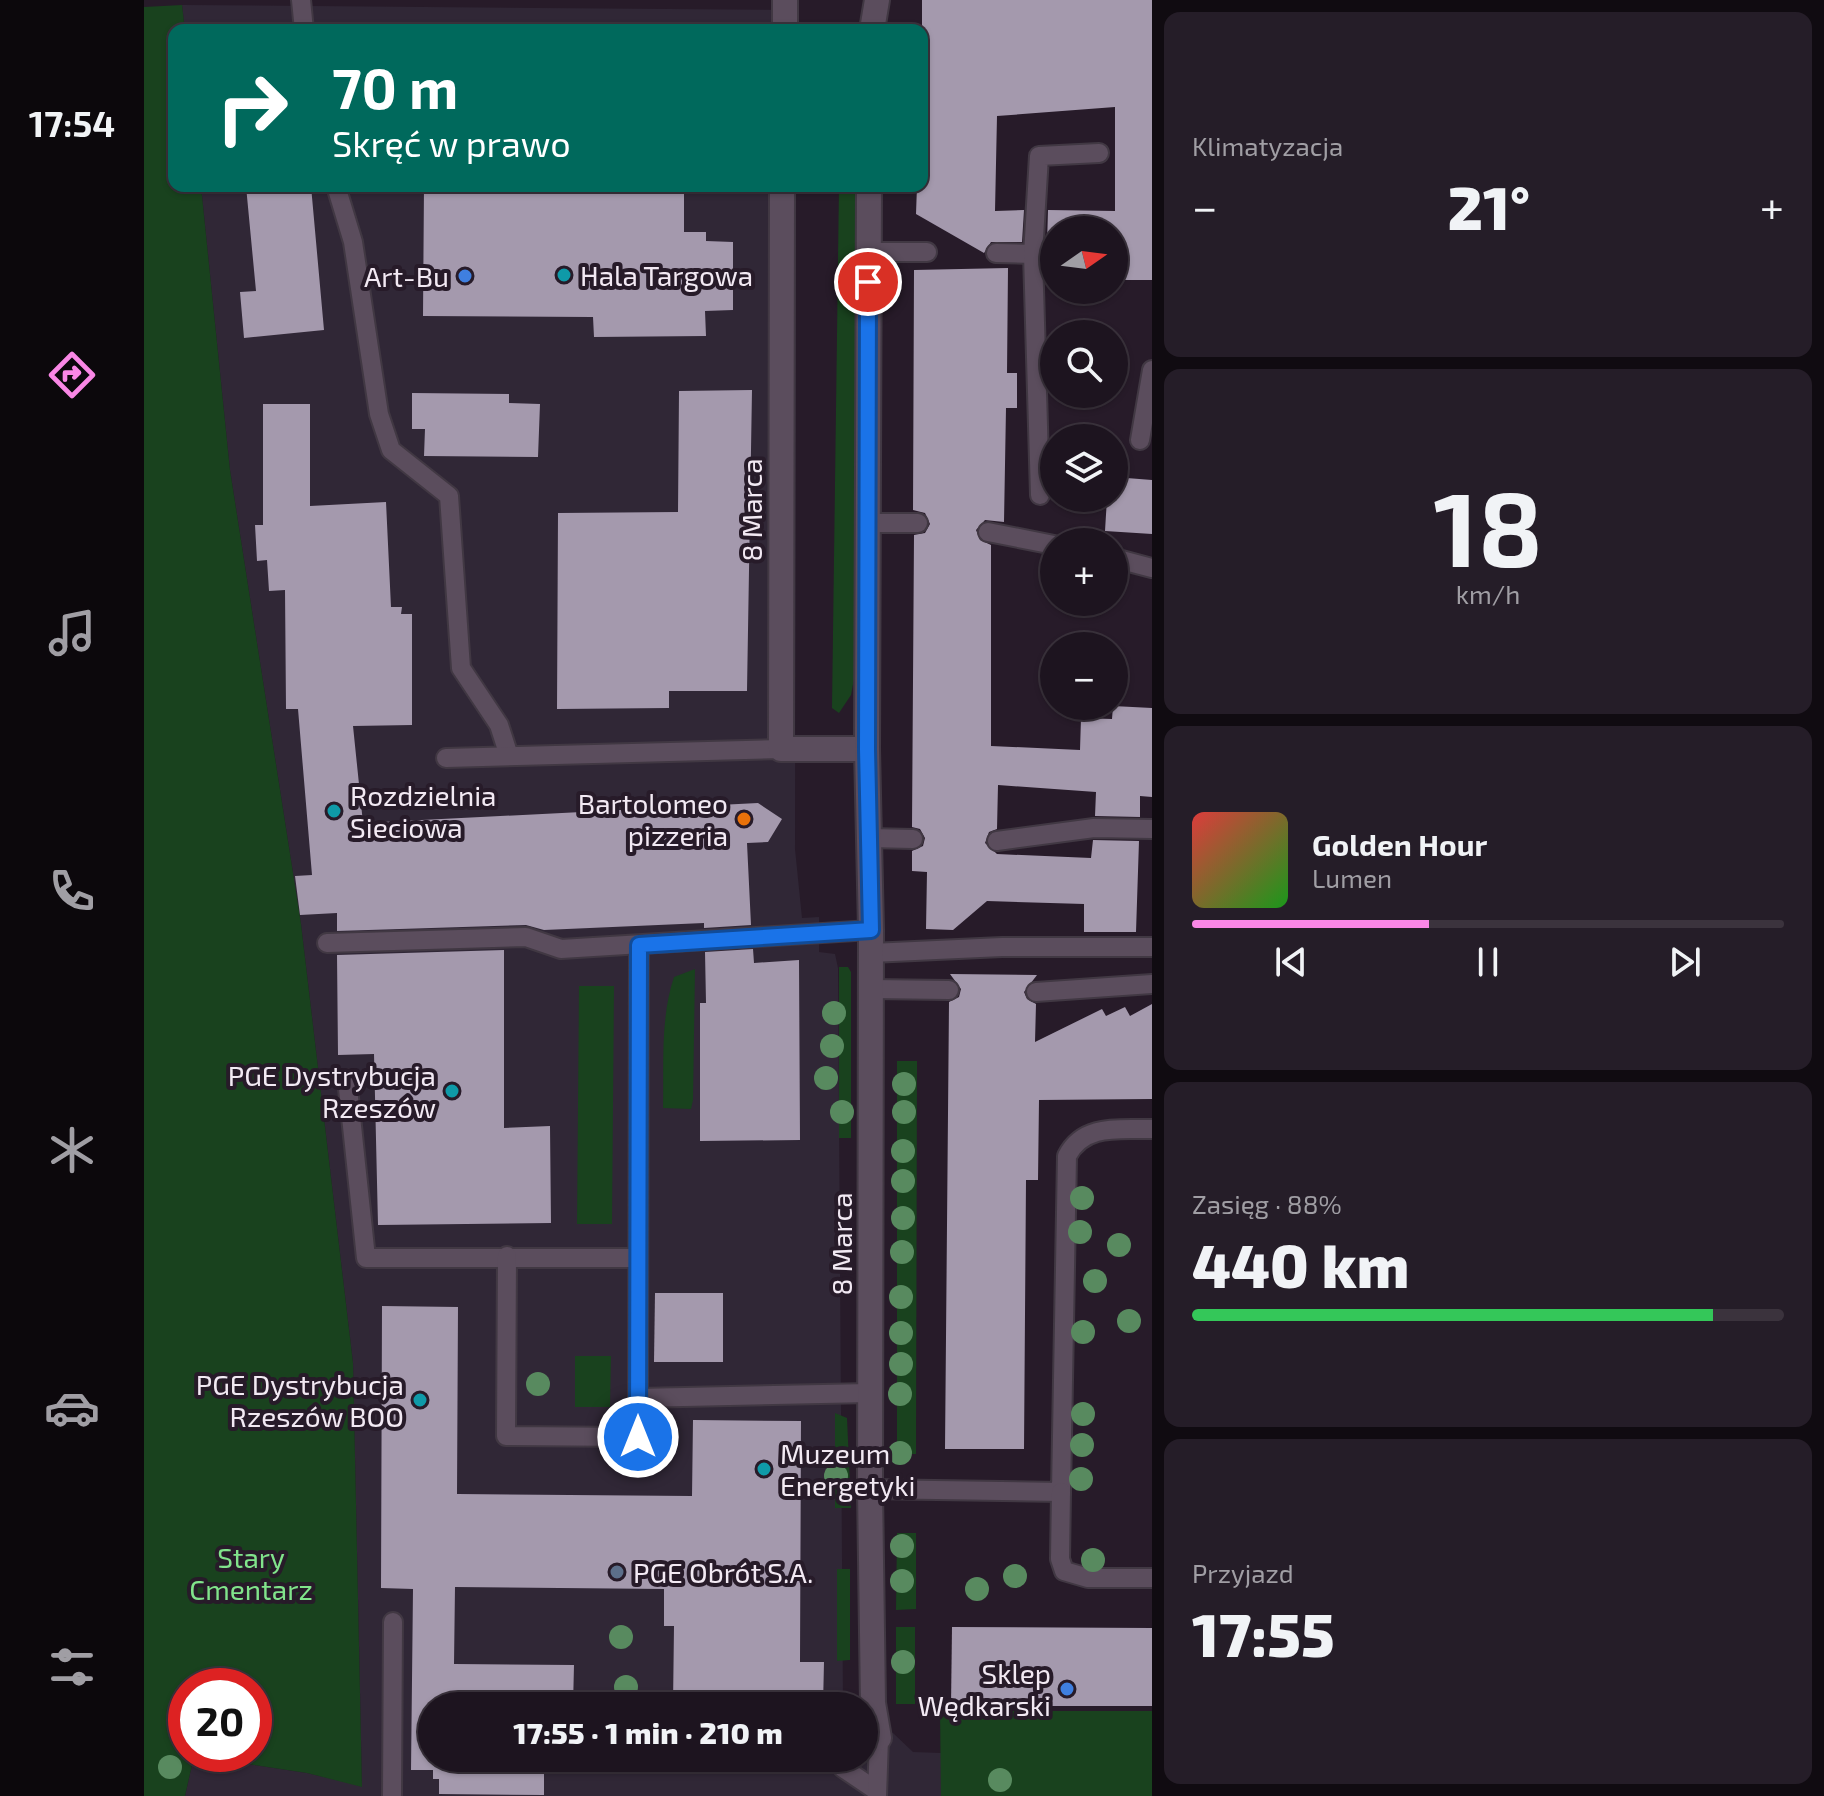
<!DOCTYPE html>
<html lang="pl">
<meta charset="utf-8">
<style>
body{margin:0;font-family:"Exo 2",sans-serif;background:#251d28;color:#f1f3f6;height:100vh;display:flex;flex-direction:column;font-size:30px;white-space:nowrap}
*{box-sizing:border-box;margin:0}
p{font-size:26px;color:#a09ea4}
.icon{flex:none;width:44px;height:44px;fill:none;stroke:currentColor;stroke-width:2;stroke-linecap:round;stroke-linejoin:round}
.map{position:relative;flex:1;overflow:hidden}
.drawer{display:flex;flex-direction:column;gap:12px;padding:12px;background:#100b11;width:672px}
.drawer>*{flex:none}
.guide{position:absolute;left:24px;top:24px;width:760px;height:168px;border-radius:16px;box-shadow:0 2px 6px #0004,0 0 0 2px #3b333d;background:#00695c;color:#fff;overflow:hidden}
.needle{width:52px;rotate:76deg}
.tools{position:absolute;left:896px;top:216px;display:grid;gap:16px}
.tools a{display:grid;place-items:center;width:88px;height:88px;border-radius:50%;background:#1d141f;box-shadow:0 2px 6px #0004,0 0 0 2px #3b333d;font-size:40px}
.speed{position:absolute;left:24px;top:1668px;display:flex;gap:16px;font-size:40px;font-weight:700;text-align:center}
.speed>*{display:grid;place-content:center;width:104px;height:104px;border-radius:50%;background:#1d141f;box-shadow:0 2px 6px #0004,0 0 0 2px #3b333d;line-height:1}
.speed .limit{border:12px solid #d22;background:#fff;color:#111}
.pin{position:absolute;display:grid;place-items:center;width:68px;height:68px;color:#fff;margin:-34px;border:4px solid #fff;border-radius:50%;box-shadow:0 2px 8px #0007}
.me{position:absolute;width:88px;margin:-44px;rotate:0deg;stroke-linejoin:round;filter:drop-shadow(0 0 6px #0008)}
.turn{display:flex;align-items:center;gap:28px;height:168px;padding:0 32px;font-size:36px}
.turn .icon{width:104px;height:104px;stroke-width:2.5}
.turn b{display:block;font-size:56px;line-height:68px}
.big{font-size:60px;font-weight:800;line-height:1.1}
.drawer .card{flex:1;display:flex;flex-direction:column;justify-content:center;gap:12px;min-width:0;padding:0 28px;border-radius:16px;background:#251d28}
.drawer .dial{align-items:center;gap:0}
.dial b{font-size:104px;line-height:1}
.song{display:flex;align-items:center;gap:24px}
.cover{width:96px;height:96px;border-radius:12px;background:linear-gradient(135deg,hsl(0 70% 55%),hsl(120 70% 35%))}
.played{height:8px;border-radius:4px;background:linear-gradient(90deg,#fa87e6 40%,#3b333d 40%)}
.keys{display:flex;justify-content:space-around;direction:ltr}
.heat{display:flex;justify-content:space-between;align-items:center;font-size:44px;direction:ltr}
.charge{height:12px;border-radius:6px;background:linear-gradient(90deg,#34c759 88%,#3b333d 0)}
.trip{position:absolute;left:274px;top:1692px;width:460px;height:80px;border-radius:40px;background:#1d141f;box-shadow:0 2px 6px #0004,0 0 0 2px #3b333d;font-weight:800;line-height:80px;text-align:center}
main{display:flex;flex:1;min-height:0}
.menu{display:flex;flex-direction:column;width:144px;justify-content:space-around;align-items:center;background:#0c080c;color:#a09ea4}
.menu .icon{width:56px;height:56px}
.menu .active{color:#fa87e6}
.menu b{font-size:36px;color:#f1f3f6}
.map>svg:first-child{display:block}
.commercial{fill:#302736}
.green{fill:#19421e;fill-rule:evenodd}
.building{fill:#a499ad}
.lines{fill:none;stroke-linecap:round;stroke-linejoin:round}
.service-casing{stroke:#413843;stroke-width:22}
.minor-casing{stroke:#413843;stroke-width:28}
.service{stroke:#5b4d5d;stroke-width:18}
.minor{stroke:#5b4d5d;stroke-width:24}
.tree{fill:#588a5f}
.route-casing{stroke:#114b97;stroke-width:20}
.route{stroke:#1a73e8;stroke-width:14}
.culture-dot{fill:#0f9aa8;stroke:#271b29;stroke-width:3}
.shop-dot{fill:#3f7fe0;stroke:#271b29;stroke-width:3}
.food-dot{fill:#e8710a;stroke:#271b29;stroke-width:3}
.service-dot{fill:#5c6f8a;stroke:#271b29;stroke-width:3}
.labels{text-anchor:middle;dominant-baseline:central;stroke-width:8;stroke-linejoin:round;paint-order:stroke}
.poi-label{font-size:28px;fill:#f2e9f3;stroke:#271b29;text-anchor:end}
.street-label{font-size:28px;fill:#f2e9f3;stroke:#271b29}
.park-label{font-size:28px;fill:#81e48b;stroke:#271b29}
</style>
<main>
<nav class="menu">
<b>17:54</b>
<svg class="icon active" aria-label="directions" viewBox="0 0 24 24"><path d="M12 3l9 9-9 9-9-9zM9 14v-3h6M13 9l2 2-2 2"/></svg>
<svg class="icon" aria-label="music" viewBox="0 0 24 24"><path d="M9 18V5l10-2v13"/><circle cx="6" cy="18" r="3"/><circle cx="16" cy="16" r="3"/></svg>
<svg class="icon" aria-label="phone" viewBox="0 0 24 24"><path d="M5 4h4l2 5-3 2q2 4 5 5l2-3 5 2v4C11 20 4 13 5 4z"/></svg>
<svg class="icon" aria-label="climate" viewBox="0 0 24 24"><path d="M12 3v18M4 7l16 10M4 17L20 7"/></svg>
<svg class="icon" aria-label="car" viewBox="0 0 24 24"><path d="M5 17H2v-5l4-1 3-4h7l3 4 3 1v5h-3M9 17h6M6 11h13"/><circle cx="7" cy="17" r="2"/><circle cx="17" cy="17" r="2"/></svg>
<svg class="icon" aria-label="filters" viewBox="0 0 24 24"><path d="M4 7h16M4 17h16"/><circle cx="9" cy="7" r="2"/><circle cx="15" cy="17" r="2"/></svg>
</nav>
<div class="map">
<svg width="1008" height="1796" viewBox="0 0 1008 1796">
<rect width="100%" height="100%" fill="#271b29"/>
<!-- commercial -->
<g class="commercial">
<path d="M38,5L653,10V30H41Z"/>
<path d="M57,186H652L651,849L658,918L675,917V952L691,954L694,968L699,1706H288V1758H720V1733H749L769,1752L797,1753V1796H41L50,1756L163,1773L218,1786L209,1363L157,924L86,470Z"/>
</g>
<!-- green -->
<g class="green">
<path d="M38,5L41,30H30V186H57L86,470L157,924L209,1363L218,1787L163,1773L50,1756L41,1796H0V7ZM42,1686H110V1754H42Z"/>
<path d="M695,186H715L710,679L707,695L695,713L688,708Z"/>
<path d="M695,967H704L707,972V1138H695Z"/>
<path d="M551,969L549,1100L547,1109L519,1108C520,1065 516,1019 530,977Z"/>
<path d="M435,986H470L468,1224H433Z"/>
<path d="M753,1061H773L772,1454H753Z"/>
<path d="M431,1356H467L466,1407H431Z"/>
<path d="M691,1413L703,1418L707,1508H691Z"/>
<path d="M753,1533H772V1609L752,1610Z"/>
<path d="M693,1569H706V1660L693,1661Z"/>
<rect x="752" y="1627" width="19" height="77"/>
<path d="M796,1711H1008V1796H797Z"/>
</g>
<!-- building -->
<g class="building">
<path d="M778,0H1008V280H970V230H910V280H902L904,210L971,211V107L853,116L851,211L880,210L878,242H847L840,253L772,214L773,186H778Z"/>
<path d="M102,186H167L180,330L100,338L96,292L112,291Z"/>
<path d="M280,186H540V232H562V241L589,242V310L561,311L562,336L450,337L449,317L279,316Z"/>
<path d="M864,268L863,373H873V408H862L860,522L841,520L832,530L836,540L847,545V746L936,750L937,718L968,719L969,706L1008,708V797L996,796V817L951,816L952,792L854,785L853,829L845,832L841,843L853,854L947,858L949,840L995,841L992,932H940V904L843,901L809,930L782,929L783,872L768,871V851L779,846L781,838L776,829L768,827L770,535L781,533L786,524L781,513L769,510L770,270Z"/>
<path d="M608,390L603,691H525V708L413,709L414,513L534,512L535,391Z"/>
<path d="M268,393L365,394V403L396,404L394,457L280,456L281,429H268Z"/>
<path d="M119,404H166V506L242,502L247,607H258L257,614H268V725L209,726L219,823L614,803L638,819L624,842L603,843L607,925L560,928V923L400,930L382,925L193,931V913L156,915L151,876L168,875L154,709H142L141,590L125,591L123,560L113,561L111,525H119Z"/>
<path d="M970,477L1008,480V534L961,531L963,498H970Z"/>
<path d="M609,949L610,963L655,960L656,1140L556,1141V1003H562L561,952Z"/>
<path d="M360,950V1128L406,1126L407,1223L234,1225L230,1054L194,1055L193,955Z"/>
<path d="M806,974L893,975L880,992L883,999L892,1004L891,1042L958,1009L962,1016L981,1007L986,1016L1008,1004V1099L895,1100L894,1180H882L880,1449H801L805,1002L815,997L817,989Z"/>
<path d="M511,1293H579V1362H510Z"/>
<path d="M238,1306L314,1307L313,1494L548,1496L549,1420L657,1421L656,1662H680L679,1706L529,1705L530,1626H520V1589L311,1587L310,1664L430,1665L429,1706H288V1758H400V1795L295,1794V1779H289V1770H267L269,1589L237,1588Z"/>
<path d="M808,1627L1008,1628V1706H807Z"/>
</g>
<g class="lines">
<defs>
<g id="service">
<path d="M157,0L160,30"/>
<path d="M192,186L209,242L235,414L247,450L305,496L317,668L355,725L365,756"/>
<path d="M725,252H783"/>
<path d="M852,253L889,254"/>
<path d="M996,440L1008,370"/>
<path d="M896,495L889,254L895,156L955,153"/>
<path d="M723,523H774"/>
<path d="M844,532L910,545"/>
<path d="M970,558L1008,568"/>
<path d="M302,758L637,749"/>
<path d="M725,838L769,839"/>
<path d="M853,841L950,828L1008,829"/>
<path d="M183,943L382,937L417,949L727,930"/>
<path d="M727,953L858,947H1008"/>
<path d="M727,989L805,990"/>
<path d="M892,992L1008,984"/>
<path d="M203,1079L222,1258H494"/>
<path d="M363,1256L362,1436L494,1437L495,945"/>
<path d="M494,1398L726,1393"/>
<path d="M726,1489L917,1492L923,1156C940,1123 976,1130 1008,1129"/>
<path d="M917,1492L916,1559L920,1571L944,1578H1008"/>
<path d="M692,1758L699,1768L733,1791"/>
<path d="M248,1796L249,1622"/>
<path d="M733,1796L735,1738"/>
</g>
<g id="minor">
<path d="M641,0V30"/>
<path d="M728,30L733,0"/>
<path d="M638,186L637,749H723"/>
<path d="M725,186L723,749L727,930L726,1489L729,1703L735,1738"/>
</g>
</defs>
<!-- service casing -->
<use href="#service" class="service-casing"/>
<!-- minor casing -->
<use href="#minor" class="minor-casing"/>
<!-- service -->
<use href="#service" class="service"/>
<!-- minor -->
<use href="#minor" class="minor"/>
</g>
<!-- trees -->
<g class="tree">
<circle cx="690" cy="1013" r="12"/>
<circle cx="688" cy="1046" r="12"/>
<circle cx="682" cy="1078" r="12"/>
<circle cx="760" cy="1084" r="12"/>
<circle cx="698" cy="1112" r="12"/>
<circle cx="760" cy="1112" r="12"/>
<circle cx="759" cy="1151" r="12"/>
<circle cx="759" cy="1181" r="12"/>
<circle cx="938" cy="1198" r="12"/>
<circle cx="759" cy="1218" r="12"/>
<circle cx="936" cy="1232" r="12"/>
<circle cx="975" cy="1245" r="12"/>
<circle cx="758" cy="1252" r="12"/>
<circle cx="951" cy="1281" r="12"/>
<circle cx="757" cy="1297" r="12"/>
<circle cx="985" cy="1321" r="12"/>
<circle cx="939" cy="1332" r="12"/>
<circle cx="757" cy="1333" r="12"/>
<circle cx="757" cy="1364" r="12"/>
<circle cx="394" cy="1384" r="12"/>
<circle cx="756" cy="1394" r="12"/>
<circle cx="939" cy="1414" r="12"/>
<circle cx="938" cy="1445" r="12"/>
<circle cx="756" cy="1453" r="12"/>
<circle cx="692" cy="1476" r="12"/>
<circle cx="937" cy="1479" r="12"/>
<circle cx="758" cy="1546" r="12"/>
<circle cx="949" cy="1560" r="12"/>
<circle cx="871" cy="1576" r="12"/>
<circle cx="758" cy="1581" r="12"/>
<circle cx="833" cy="1589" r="12"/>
<circle cx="477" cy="1637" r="12"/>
<circle cx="759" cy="1662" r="12"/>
<circle cx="482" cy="1687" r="12"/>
<circle cx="26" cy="1767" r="12"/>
<circle cx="856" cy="1780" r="12"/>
</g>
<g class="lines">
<defs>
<path id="route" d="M494,1437L495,945L727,930L723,749L724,282"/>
</defs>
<!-- route casing -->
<use href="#route" class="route-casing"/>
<!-- route -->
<use href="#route" class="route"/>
</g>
<!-- markers -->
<g class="culture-dot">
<circle cx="420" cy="275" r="8"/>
<circle cx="190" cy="811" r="8"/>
<circle cx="308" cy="1091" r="8"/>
<circle cx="276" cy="1400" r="8"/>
<circle cx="620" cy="1469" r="8"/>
</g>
<g class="shop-dot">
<circle cx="321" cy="276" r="8"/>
<circle cx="923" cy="1689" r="8"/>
</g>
<circle class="food-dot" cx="600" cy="819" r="8"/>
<circle class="service-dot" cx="473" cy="1572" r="8"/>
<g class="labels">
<!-- poi labels -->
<g class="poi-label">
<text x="436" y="275" text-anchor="start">Hala Targowa</text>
<text x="305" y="276">Art-Bu</text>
<text x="206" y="795" text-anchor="start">Rozdzielnia<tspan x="206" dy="32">Sieciowa</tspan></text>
<text x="584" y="803">Bartolomeo<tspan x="584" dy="32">pizzeria</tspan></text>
<text x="292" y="1075">PGE Dystrybucja<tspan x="292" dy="32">Rzeszów</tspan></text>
<text x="260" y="1384">PGE Dystrybucja<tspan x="260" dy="32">Rzeszów BOO</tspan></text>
<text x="636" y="1453" text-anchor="start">Muzeum<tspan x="636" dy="32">Energetyki</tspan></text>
<text x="489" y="1572" text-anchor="start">PGE Obrót S.A.</text>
<text x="907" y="1673">Sklep<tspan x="907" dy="32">Wędkarski</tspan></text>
</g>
<!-- street labels -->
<g class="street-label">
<text transform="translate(607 510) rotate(-90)">8 Marca</text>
<text transform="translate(697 1244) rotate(-90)">8 Marca</text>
</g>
<!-- park labels -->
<g class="park-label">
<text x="107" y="1557">Stary<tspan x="107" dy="32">Cmentarz</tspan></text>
</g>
</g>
</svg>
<div class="tools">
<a><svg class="needle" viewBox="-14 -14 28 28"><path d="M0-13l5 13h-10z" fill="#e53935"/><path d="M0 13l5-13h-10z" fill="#a09ea4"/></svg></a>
<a><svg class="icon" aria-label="search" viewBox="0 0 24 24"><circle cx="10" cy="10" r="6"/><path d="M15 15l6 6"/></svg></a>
<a><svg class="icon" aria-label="layers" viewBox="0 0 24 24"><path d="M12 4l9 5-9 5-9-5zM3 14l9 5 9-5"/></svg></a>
<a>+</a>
<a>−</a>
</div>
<div class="speed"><div class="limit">20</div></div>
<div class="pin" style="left:724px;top:282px;background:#d93025"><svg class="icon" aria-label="arrive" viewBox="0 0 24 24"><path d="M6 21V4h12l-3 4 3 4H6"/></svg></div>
<svg class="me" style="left:494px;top:1437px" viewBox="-20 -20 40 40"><circle r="17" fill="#1a73e8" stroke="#fff" stroke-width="3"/><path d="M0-11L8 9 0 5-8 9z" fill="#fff"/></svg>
<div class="trip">17:55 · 1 min · 210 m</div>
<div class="guide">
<div class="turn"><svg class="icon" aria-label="right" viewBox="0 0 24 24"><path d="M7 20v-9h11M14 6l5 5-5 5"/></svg><div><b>70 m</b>Skręć w prawo</div></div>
</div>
</div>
<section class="drawer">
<div class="card"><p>Klimatyzacja</p>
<div class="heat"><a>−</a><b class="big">21°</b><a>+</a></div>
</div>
<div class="card dial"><b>18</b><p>km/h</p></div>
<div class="card">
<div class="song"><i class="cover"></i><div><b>Golden Hour</b><p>Lumen</p></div></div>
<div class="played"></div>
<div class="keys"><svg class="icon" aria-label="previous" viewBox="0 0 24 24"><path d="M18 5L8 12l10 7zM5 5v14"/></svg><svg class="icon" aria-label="pause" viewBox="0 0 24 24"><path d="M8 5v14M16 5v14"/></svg><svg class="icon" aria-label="next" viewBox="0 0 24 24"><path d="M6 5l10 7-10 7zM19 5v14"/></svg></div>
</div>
<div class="card"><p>Zasięg · 88%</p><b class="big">440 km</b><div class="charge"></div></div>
<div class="card"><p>Przyjazd</p><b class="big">17:55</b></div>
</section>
</main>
